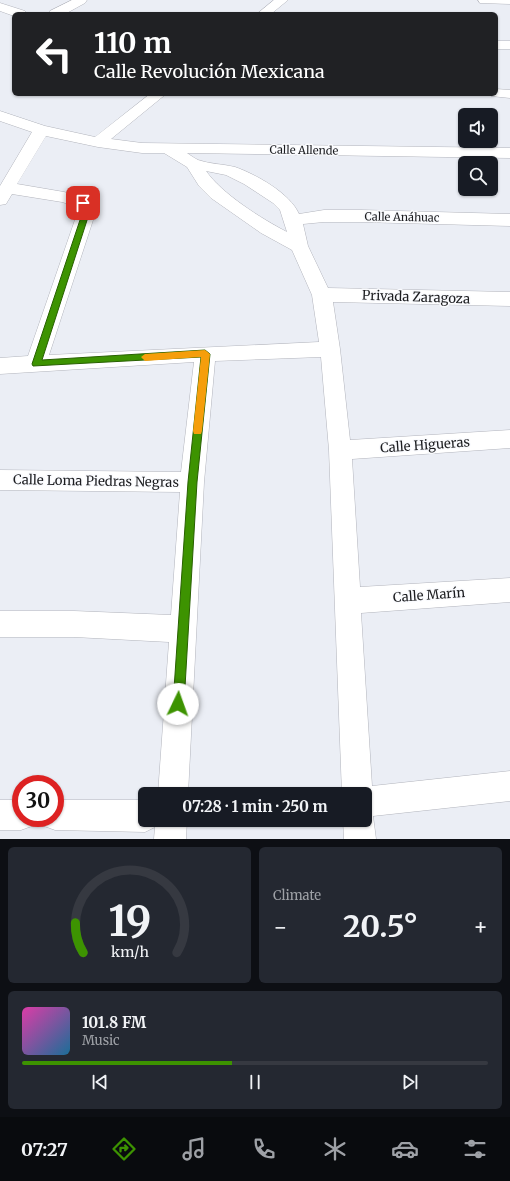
<!DOCTYPE html>
<meta charset="utf-8">
<style>
body{margin:0;font-family:Merriweather,serif;background:#242831;color:#f1f3f6;height:100vh;display:flex;flex-direction:column;font-size:15px;white-space:nowrap}
*{box-sizing:border-box;margin:0}
p{font-size:13px;color:#9ea1a6}
.icon{flex:none;width:22px;height:22px;fill:none;stroke:currentColor;stroke-width:2;stroke-linecap:round;stroke-linejoin:round}
.map{position:relative;height:839px;overflow:hidden}
.panel{display:flex;flex-direction:column;gap:8px;padding:8px;background:#0d0f14;flex:1}
.panel>*{flex:none}
.hud{position:absolute;left:12px;top:12px;width:486px;height:84px;border-radius:6px;box-shadow:0 1px 3px #0004;background:#202124;color:#fff;overflow:hidden}
.fabs{position:absolute;left:458px;top:108px;display:grid;gap:8px}
.fabs a{display:grid;place-items:center;width:40px;height:40px;border-radius:6px;background:#171b24;box-shadow:0 1px 3px #0004;font-size:20px}
.speed{position:absolute;left:12px;top:775px;display:flex;gap:8px;font-size:20px;font-weight:700;text-align:center}
.speed>*{display:grid;place-content:center;width:52px;height:52px;border-radius:50%;background:#171b24;box-shadow:0 1px 3px #0004;line-height:1}
.speed .limit{border:6px solid #d22;background:#fff;color:#111}
.pin{position:absolute;display:grid;place-items:center;width:34px;height:34px;color:#fff;margin:-17px;border-radius:8px;box-shadow:0 2px 6px #0006}
.me{position:absolute;width:44px;margin:-22px;rotate:3deg;stroke-linejoin:round;filter:drop-shadow(0 0 3px #0008)}
.turn{display:flex;align-items:center;gap:14px;height:84px;padding:0 16px;font-size:18px}
.turn .icon{width:52px;height:52px;stroke-width:2.5}
.turn b{display:block;font-size:28px;line-height:34px}
.big{font-size:30px;font-weight:700;line-height:1.1}
.panel .card{flex:1;display:flex;flex-direction:column;justify-content:center;gap:6px;min-width:0;padding:0 14px;border-radius:6px;background:#242831}
.panel .dial{align-items:center;gap:0}
.dial svg{height:104px;overflow:visible;fill:none;stroke:#363941;stroke-width:7;stroke-linecap:round;text-anchor:middle}
.dial text{fill:#f1f3f6;stroke:none}
.song{display:flex;align-items:center;gap:12px}
.cover{width:48px;height:48px;border-radius:6px;background:linear-gradient(135deg,hsl(320 70% 55%),hsl(200 70% 35%))}
.played{height:4px;border-radius:2px;background:linear-gradient(90deg,#3d9301 45%,#363941 45%)}
.keys{display:flex;justify-content:space-around;direction:ltr}
.heat{display:flex;justify-content:space-between;align-items:center;font-size:22px;direction:ltr}
.panel .tiles{flex:1;display:grid;gap:8px;grid-template-columns:1fr 1fr}
.card:last-child{grid-column:span 2}
.trip{position:absolute;left:138px;top:787px;width:234px;height:40px;border-radius:6px;background:#171b24;box-shadow:0 1px 3px #0004;font-weight:700;line-height:40px;text-align:center}
.menu{display:flex;height:64px;justify-content:space-around;align-items:center;background:#090b0e;color:#9ea1a6}
.menu .icon{width:28px;height:28px}
.menu .selected{color:#3d9301}
.menu b{font-size:18px;color:#f1f3f6}
.map>svg:first-child{display:block}
.lines{fill:none;stroke-linecap:round;stroke-linejoin:round}
.street-casing{stroke:#b2b4bc;stroke-width:1}
.street{fill:#fff;fill-rule:evenodd}
.route{fill:#3d9301;stroke:#286001}
.slow{fill:#f59e0b}
.labels{text-anchor:middle;dominant-baseline:central;stroke-width:3;stroke-linejoin:round;paint-order:stroke}
.far-street-label{font-size:11px;fill:#1c1d20;stroke:#fafbfe}
.street-label{font-size:13px;fill:#1c1d20;stroke:#fafbfe}
</style>
<div class="map">
<svg width="510" height="839" viewBox="0 0 510 839">
<rect width="100%" height="100%" fill="#ebeef5"/>
<g class="lines">
<defs>
<g id="street">
<path d="M72,0H87L85,3L65,14H49L50,11Z"/>
<path d="M274,0H288L271,14H257Z"/>
<path d="M478,0H510V4L480,3Z"/>
<path d="M0,3L25,11L26,14H14V16L0,11Z"/>
<rect x="496" y="41" width="14" height="8"/>
<path d="M496,89L510,90V98L491,96L489,94H496Z"/>
<path d="M150,94H166L111,139L142,143L510,148V158L187,153C190,155 194,158 198,160C209,164 223,164 235,167C255,174 290,193 299,214L324,210H361L510,214V226L361,222H324L303,224L308,246L328,288L510,292V306L333,302L340,349L350,440L510,430V448L352,459L360,587L510,578V602L361,613L372,786L510,771V801L373,816L376,839H344L343,820H365V794H342L329,450L321,357L215,361L204,482L188,794H158L169,642L74,637H0V611H74L171,615L180,492L0,490V470L181,472L194,362L0,374V358L28,356L77,214L75,206L62,202L12,194L6,204L0,205V186L32,132L0,121V111L45,126L95,137ZM46,136L98,147L142,153H164L187,167L199,186L211,198L261,233L292,250L312,295L319,342L49,355L95,214L89,199L64,192L17,184ZM206,171L226,175L244,184L273,203L280,210L287,232C262,219 222,194 206,171Z"/>
<path d="M0,800H21V818H35L32,826L21,830H0Z"/>
<path d="M55,800H145V820H187L186,839H154L155,827L145,832L55,830L44,826L41,818H55Z"/>
</g>
</defs>
<!-- street casing -->
<use href="#street" class="street-casing"/>
<!-- street -->
<use href="#street" class="street"/>
</g>
<!-- route -->
<path class="route" d="M81,201H86L89,214L42,360L205,350L210,354L197,482L184,704L183,708L178,710L174,708L173,704L188,482L201,357L33,366L32,364L82,214L80,203Z"/>
<!-- slow -->
<path class="slow" d="M205,350L210,354L202,431L201,434H194L193,431L201,357L145,361L141,357L145,354Z"/>
<g class="labels">
<!-- far-street labels -->
<g class="far-street-label">
<text transform="translate(304 150) rotate(1)">Calle Allende</text>
<text transform="translate(402 217) rotate(1)">Calle Anáhuac</text>
</g>
<!-- street labels -->
<g class="street-label">
<text transform="translate(416 297) rotate(2)">Privada Zaragoza</text>
<text transform="translate(425 445) rotate(-4)">Calle Higueras</text>
<text transform="translate(96 481) rotate(1)">Calle Loma Piedras Negras</text>
<text transform="translate(429 595) rotate(-4)">Calle Marín</text>
</g>
</g>
</svg>
<div class="fabs">
<a><svg class="icon" aria-label="sound" viewBox="0 0 24 24"><path d="M4 9h4l5-4v14l-5-4H4zM17 9q2 3 0 6"/></svg></a>
<a><svg class="icon" aria-label="search" viewBox="0 0 24 24"><circle cx="10" cy="10" r="6"/><path d="M15 15l6 6"/></svg></a>
</div>
<div class="speed"><div class="limit">30</div></div>
<div class="pin" style="left:83px;top:203px;background:#d93025"><svg class="icon" aria-label="arrive" viewBox="0 0 24 24"><path d="M6 21V4h12l-3 4 3 4H6"/></svg></div>
<svg class="me" style="left:178px;top:704px" viewBox="-20 -20 40 40"><circle r="19" fill="#fff"/><path d="M0-13L10 11 0 6-10 11z" fill="#3d9301"/></svg>
<div class="trip">07:28 · 1 min · 250 m</div>
<div class="hud">
<div class="turn"><svg class="icon" aria-label="left" viewBox="0 0 24 24"><path d="M17 20v-9H6M10 6l-5 5 5 5"/></svg><div><b>110 m</b>Calle Revolución Mexicana</div></div>
</div>
</div>
<section class="panel">
<div class="tiles">
<div class="card dial"><svg viewBox="0 0 100 80">
<path d="M14 69A42 42 0 1 1 86 69"/>
<path d="M14 69A42 42 0 0 1 8 46" stroke="#3d9301"/>
<text x="50" y="56" font-size="32" font-weight="700">19</text>
<text x="50" y="72" font-size="11">km/h</text>
</svg></div>
<div class="card"><p>Climate</p>
<div class="heat"><a>−</a><b class="big">20.5°</b><a>+</a></div>
</div>
<div class="card">
<div class="song"><i class="cover"></i><div><b>101.8 FM</b><p>Music</p></div></div>
<div class="played"></div>
<div class="keys"><svg class="icon" aria-label="previous" viewBox="0 0 24 24"><path d="M18 5L8 12l10 7zM5 5v14"/></svg><svg class="icon" aria-label="pause" viewBox="0 0 24 24"><path d="M8 5v14M16 5v14"/></svg><svg class="icon" aria-label="next" viewBox="0 0 24 24"><path d="M6 5l10 7-10 7zM19 5v14"/></svg></div>
</div>
</div>
</section>
<nav class="menu">
<b>07:27</b>
<svg class="icon selected" aria-label="directions" viewBox="0 0 24 24"><path d="M12 3l9 9-9 9-9-9zM9 14v-3h6M13 9l2 2-2 2"/></svg>
<svg class="icon" aria-label="music" viewBox="0 0 24 24"><path d="M9 18V5l10-2v13"/><circle cx="6" cy="18" r="3"/><circle cx="16" cy="16" r="3"/></svg>
<svg class="icon" aria-label="phone" viewBox="0 0 24 24"><path d="M5 4h4l2 5-3 2q2 4 5 5l2-3 5 2v4C11 20 4 13 5 4z"/></svg>
<svg class="icon" aria-label="climate" viewBox="0 0 24 24"><path d="M12 3v18M4 7l16 10M4 17L20 7"/></svg>
<svg class="icon" aria-label="car" viewBox="0 0 24 24"><path d="M5 17H2v-5l4-1 3-4h7l3 4 3 1v5h-3M9 17h6M6 11h13"/><circle cx="7" cy="17" r="2"/><circle cx="17" cy="17" r="2"/></svg>
<svg class="icon" aria-label="filters" viewBox="0 0 24 24"><path d="M4 7h16M4 17h16"/><circle cx="9" cy="7" r="2"/><circle cx="15" cy="17" r="2"/></svg>
</nav>
